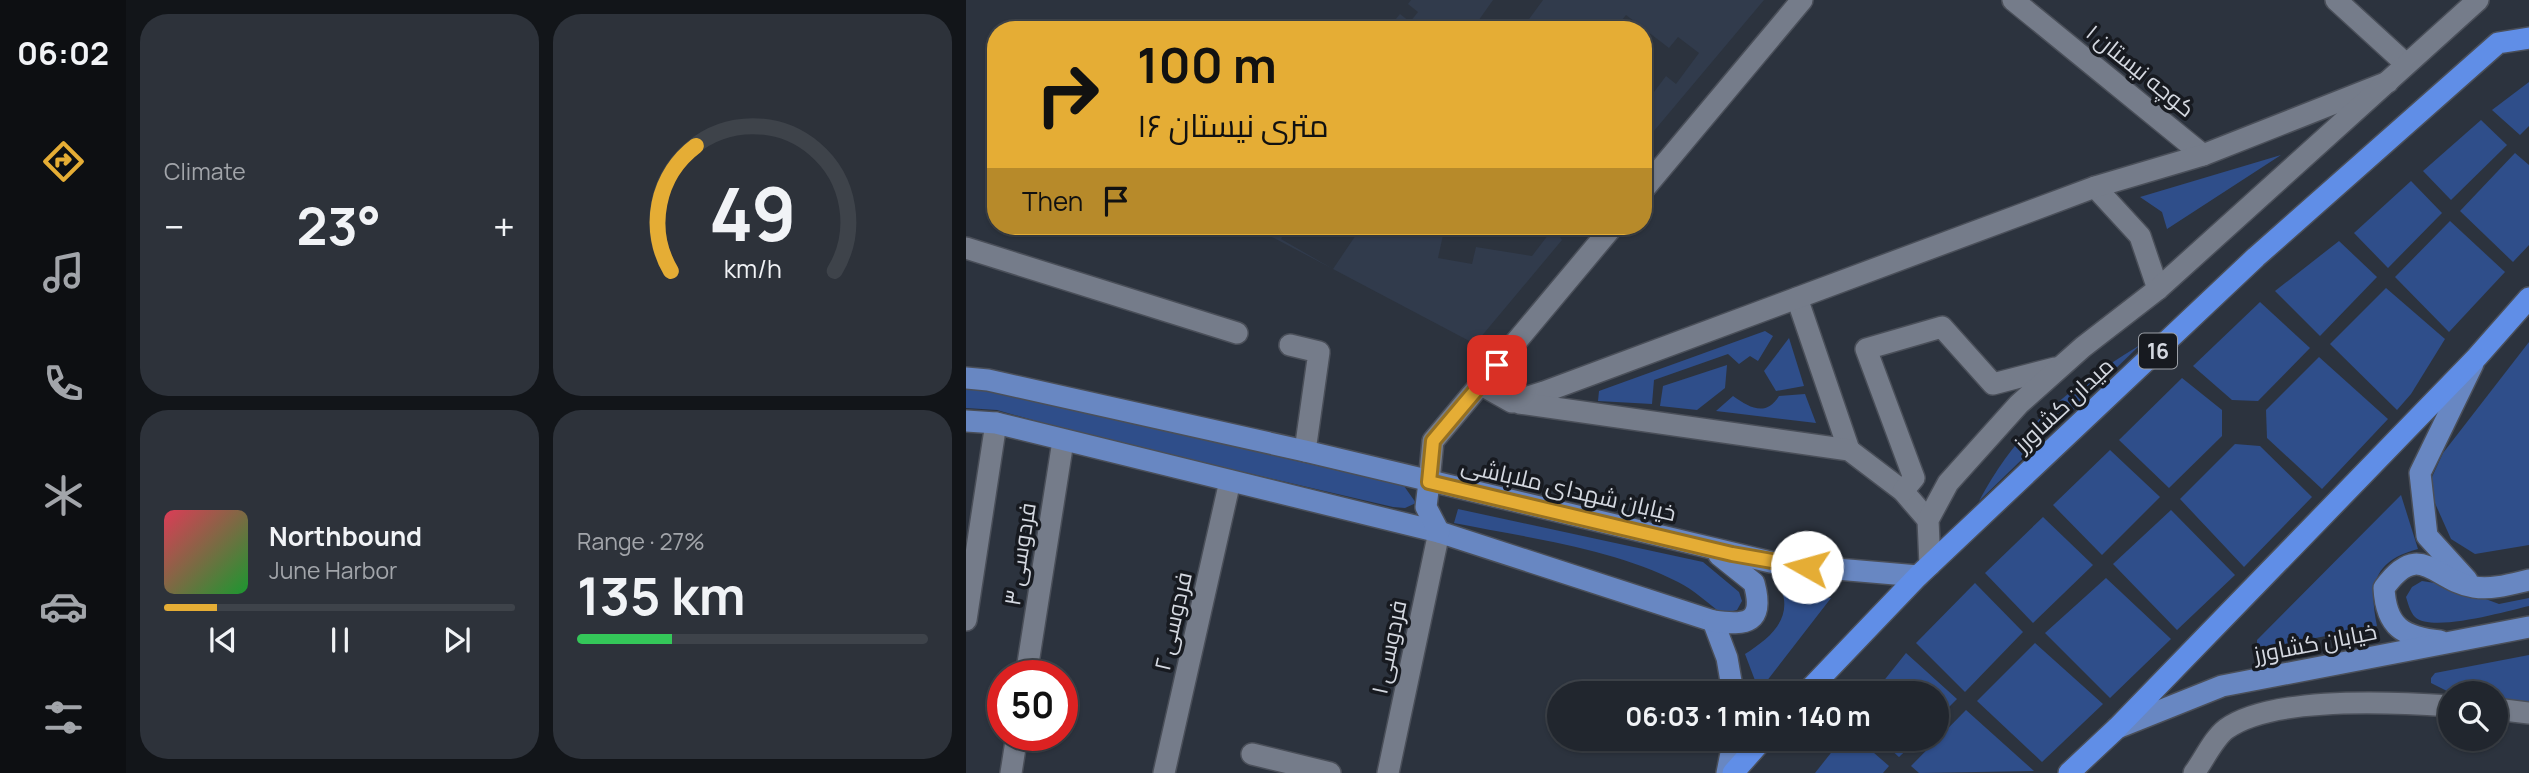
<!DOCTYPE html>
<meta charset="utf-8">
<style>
body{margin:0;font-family:Manrope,Cairo,sans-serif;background:#2d323a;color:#f1f3f6;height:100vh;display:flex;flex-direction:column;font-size:26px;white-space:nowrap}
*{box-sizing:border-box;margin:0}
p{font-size:23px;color:#a2a5aa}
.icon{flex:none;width:38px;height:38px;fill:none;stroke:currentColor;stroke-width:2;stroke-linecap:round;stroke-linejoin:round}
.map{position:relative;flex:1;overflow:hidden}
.drawer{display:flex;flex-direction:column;gap:14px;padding:14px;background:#121519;width:840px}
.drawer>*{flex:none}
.banner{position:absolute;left:21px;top:21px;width:665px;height:214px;border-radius:28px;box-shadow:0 2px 5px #0004,0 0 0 2px #3e434a;background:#e5ad35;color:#111;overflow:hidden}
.tools{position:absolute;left:1472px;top:681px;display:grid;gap:14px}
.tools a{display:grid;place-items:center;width:70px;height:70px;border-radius:50%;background:#21262e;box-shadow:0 2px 5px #0004,0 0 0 2px #3e434a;font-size:35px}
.speed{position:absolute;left:21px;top:660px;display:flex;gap:14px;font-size:35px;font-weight:700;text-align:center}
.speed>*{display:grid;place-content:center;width:91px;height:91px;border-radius:50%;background:#21262e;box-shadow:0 2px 5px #0004,0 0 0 2px #3e434a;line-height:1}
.speed .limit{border:10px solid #d22;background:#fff;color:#111}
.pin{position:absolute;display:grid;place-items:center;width:60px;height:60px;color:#fff;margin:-30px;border-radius:14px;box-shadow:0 4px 10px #0006}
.me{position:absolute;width:77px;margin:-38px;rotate:277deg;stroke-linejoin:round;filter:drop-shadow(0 0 5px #0008)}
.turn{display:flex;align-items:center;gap:24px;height:147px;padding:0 35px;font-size:32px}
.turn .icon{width:91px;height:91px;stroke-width:2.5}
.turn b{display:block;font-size:49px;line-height:60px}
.then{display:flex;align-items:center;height:66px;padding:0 35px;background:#0003;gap:14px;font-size:26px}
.big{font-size:52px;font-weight:700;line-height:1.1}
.drawer .card{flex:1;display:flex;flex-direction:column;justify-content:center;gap:10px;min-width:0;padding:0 24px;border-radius:28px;background:#2d323a}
.drawer .dial{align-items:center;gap:0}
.dial svg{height:182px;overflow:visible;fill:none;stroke:#3e434a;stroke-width:7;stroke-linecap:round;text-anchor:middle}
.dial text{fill:#f1f3f6;stroke:none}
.song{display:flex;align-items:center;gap:21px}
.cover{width:84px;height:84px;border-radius:10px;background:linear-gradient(135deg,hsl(350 70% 55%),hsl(130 70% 35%))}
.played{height:7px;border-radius:4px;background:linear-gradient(90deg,#e5ad35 15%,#3e434a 15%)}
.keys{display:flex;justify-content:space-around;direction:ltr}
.heat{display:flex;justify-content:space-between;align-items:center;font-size:38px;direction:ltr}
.charge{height:10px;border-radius:5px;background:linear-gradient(90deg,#34c759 27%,#3e434a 0)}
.drawer .tiles{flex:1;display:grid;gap:14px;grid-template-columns:repeat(2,1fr)}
.trip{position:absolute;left:581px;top:681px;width:402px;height:70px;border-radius:35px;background:#21262e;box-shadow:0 2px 5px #0004,0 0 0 2px #3e434a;font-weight:700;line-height:70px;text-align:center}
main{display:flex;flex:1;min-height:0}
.menu{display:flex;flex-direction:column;width:126px;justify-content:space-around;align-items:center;background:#0d0f12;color:#a2a5aa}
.menu .icon{width:49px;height:49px}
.menu .on{color:#e5ad35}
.menu b{font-size:32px;color:#f1f3f6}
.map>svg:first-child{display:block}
.built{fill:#313b4c}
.green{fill:#2f4e8a}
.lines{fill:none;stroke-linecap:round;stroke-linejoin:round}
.minor-casing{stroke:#4a4f59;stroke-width:24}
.major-casing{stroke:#4a4f59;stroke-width:24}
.highway-casing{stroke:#4a4f59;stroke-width:24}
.minor{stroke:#757c8a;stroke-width:21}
.major{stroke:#6887c2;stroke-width:21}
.highway{stroke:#608ee7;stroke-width:21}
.route-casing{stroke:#957022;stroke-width:18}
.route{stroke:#e5ad35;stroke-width:12}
.labels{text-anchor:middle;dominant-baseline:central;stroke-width:7;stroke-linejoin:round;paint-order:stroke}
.shield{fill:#171a20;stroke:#9b9fa6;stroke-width:2}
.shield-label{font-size:21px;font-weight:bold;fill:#d4d8e0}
.street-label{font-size:23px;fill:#d4d8e0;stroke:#171a20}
</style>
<main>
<nav class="menu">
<b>06:02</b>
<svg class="icon on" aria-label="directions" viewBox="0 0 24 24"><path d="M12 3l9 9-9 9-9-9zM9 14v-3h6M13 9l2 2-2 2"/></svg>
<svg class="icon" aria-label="music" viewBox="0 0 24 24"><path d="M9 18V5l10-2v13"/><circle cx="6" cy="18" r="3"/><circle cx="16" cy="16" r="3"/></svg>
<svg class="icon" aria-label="phone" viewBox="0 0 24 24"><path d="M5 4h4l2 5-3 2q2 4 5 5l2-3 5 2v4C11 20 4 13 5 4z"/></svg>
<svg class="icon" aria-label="climate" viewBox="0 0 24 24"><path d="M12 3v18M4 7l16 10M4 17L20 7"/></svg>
<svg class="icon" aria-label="car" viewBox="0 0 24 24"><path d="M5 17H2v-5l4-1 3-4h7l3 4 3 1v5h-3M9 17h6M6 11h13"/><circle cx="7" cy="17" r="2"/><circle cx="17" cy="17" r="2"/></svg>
<svg class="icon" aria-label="filters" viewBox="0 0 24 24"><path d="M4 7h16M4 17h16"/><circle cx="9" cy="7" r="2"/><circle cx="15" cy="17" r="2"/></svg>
</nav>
<section class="drawer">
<div class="tiles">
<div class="card"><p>Climate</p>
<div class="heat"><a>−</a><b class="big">23°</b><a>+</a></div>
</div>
<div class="card dial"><svg viewBox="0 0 100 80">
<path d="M14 69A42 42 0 1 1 86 69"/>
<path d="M14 69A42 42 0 0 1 25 14" stroke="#e5ad35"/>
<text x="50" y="56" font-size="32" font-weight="700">49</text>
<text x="50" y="72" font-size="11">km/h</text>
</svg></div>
<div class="card">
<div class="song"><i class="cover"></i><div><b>Northbound</b><p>June Harbor</p></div></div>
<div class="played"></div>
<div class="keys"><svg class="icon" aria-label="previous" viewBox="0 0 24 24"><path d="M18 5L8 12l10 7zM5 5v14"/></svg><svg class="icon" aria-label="pause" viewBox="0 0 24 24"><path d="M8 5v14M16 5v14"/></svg><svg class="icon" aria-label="next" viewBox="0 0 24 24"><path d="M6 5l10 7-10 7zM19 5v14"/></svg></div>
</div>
<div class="card"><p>Range · 27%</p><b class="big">135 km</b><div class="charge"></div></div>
</div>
</section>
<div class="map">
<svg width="1563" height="773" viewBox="0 0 1563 773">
<rect width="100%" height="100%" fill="#2c333e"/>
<!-- built -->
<g class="built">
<path d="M445,0H527L510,24L518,30H421L434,14L444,22L452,12L442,4Z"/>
<path d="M577,0H798L677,144V91L685,96L700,76L710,84L733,53L712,37L703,48L660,15L648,30H555Z"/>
<path d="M274,226H323L315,239L367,269L392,232L382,226H479L472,258L506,264L510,247L566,256L589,226H595L590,231L596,240L509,344L367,269L308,238Z"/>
</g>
<!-- green -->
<g class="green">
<path d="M1563,82V126L1554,135L1526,110Z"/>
<path d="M1515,120L1541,145L1485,200L1457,171Z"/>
<path d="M1549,153L1563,165V245L1547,262L1494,211Z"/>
<path d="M1315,155L1201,229L1196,212L1174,197Z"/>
<path d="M1445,181L1476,213L1422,268L1388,233Z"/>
<path d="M1484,221L1539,272L1483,332L1429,277Z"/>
<path d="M1373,241L1411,277L1354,336L1309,291Z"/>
<path d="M1420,288L1479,339L1445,394L1431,410L1364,344Z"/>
<path d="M1294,302L1344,348L1292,401L1266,400L1227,366Z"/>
<path d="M799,331L807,336L792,361L784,356L773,364L762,354L688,380L686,404L632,401L633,391Z"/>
<path d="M823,338L838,386L810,391L798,371Z"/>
<path d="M1563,342V545L1509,554L1485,539L1464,492L1466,477L1477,453Z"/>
<path d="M1174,345L1013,501C1053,425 1103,389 1174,345Z"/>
<path d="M1353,357L1422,419L1356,489L1301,438L1300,410Z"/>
<path d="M761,365L759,388L731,410L694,406L697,386Z"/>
<path d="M1216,378L1256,410V436L1203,488L1153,440Z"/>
<path d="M0,389L30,391L438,486L450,503L439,508L427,507L123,436L31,410L0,408Z"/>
<path d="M839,394L850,423L750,411L767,396C784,408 800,417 813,396Z"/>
<path d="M1269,444L1294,446L1346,497L1278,567L1214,499Z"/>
<path d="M1144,450L1194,497L1136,555L1087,505Z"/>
<path d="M1435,495L1452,549C1406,561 1403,587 1411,626L1298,648L1291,646V640Z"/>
<path d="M492,509L737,562L773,592L776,601L771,610L756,614C742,603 728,590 712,582C649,549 558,537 488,523Z"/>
<path d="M1205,510L1269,575L1211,630L1147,564Z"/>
<path d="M1077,517L1127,565L1067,623L1019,573Z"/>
<path d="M1140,578L1205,639L1144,698L1079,633Z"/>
<path d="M1456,581L1482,585L1533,604L1563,598V606C1541,611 1466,633 1449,617C1444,612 1442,603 1440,597L1446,587Z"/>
<path d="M1009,583L1057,632L999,692L950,643Z"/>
<path d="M816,591L865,598L793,691L779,654C802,639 826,621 816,591Z"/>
<path d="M1069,643L1137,704L1076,762L1011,701Z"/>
<path d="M940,653L991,699L971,719V693H908Z"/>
<path d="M1563,655V703L1530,698V693L1481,691L1465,683V678L1469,673Z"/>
<path d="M1000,710L1068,771L953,773L945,766Z"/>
<path d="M876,739H892L923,766L917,773H849Z"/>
<path d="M913,739H952L933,757Z"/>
</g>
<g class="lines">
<defs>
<g id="minor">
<path d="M1047,0L1237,155"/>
<path d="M1370,0L1440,64"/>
<path d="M1129,187L1174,236L1192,289"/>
<path d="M677,190L836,0"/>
<path d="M0,248L271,333"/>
<path d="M831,298L883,450"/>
<path d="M324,345L353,352L339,451"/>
<path d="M514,384L546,402L578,392L1129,187L1237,155L1422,82"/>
<path d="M553,403L883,450L937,491L962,520"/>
<path d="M463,482L467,441L647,226"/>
<path d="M937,491L948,478L900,349L976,327L1027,384L1089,368"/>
<path d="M964,565L962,520L982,483L1053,404L1117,347L1192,289L1512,0"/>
<path d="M0,620L30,423"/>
<path d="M60,676L97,441"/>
<path d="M1530,709L1563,713"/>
<path d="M286,754L364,773"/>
<path d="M45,773L51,735"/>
<path d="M198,773L264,481"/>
<path d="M422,773L473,532"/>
<path d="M1228,773C1238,760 1247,739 1260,729C1306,696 1427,702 1484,706"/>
</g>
<g id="major">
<path d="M0,378L22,380L339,451L813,564L952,576"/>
<path d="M0,421L30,423L473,532L747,621L761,658L767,693"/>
<path d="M463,482L460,507L473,532"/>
<path d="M1501,580L1461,536L1454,473L1507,364"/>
<path d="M747,621C781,626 799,623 788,583L753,555"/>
<path d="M1474,641C1437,637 1420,627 1418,588C1454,538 1468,581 1508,587C1526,590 1546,584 1563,580"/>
<path d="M1151,728L1256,686L1563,627"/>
<path d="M761,773L768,738"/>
</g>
<g id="highway">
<path d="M840,693L952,576L1290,257L1532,43L1563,38"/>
<path d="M767,773L798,738"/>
<path d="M1103,773L1151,728L1511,357L1563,298"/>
</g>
</defs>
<!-- minor casing -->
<use href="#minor" class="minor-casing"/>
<!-- major casing -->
<use href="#major" class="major-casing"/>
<!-- highway casing -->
<use href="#highway" class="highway-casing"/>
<!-- minor -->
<use href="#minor" class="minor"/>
<!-- major -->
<use href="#major" class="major"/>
<!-- highway -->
<use href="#highway" class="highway"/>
</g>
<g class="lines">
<defs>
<path id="route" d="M531,365L467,441L463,482L766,554L841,567"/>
</defs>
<!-- route casing -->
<use href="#route" class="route-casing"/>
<!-- route -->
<use href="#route" class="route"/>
</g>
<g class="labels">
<!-- shield labels -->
<rect class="shield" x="1173" y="333.5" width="38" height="35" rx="5"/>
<g class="shield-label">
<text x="1192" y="351">16</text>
</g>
<!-- street labels -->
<g class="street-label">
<text transform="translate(1175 70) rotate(39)">کوچه نیستان ۱</text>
<text transform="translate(1097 404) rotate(-43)">میدان کشاورز</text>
<text transform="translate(603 488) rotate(13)">خیابان شهدای ملاباشی</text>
<text transform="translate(53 554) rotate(-81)">فردوسی ۳</text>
<text transform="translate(206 621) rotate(-77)">فردوسی ۲</text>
<text transform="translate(1349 642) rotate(-11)">خیابان کشاورز</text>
<text transform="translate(422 647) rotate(-78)">فردوسی ۱</text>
</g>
</g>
</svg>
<div class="tools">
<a><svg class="icon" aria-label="search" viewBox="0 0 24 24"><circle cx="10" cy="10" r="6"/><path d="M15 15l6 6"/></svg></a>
</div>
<div class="speed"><div class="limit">50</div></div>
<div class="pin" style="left:531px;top:365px;background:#d93025"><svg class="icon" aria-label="arrive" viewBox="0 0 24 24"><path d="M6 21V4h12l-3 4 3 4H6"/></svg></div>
<svg class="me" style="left:841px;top:567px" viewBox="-20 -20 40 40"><circle r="19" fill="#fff"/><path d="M0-13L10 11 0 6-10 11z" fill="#e5ad35"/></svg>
<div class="trip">06:03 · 1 min · 140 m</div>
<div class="banner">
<div class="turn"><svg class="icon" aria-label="right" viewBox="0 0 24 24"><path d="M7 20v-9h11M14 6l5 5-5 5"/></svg><div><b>100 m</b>۱۶ متری نیستان</div></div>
<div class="then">Then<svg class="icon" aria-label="arrive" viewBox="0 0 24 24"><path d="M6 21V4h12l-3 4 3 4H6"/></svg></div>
</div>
</div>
</main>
